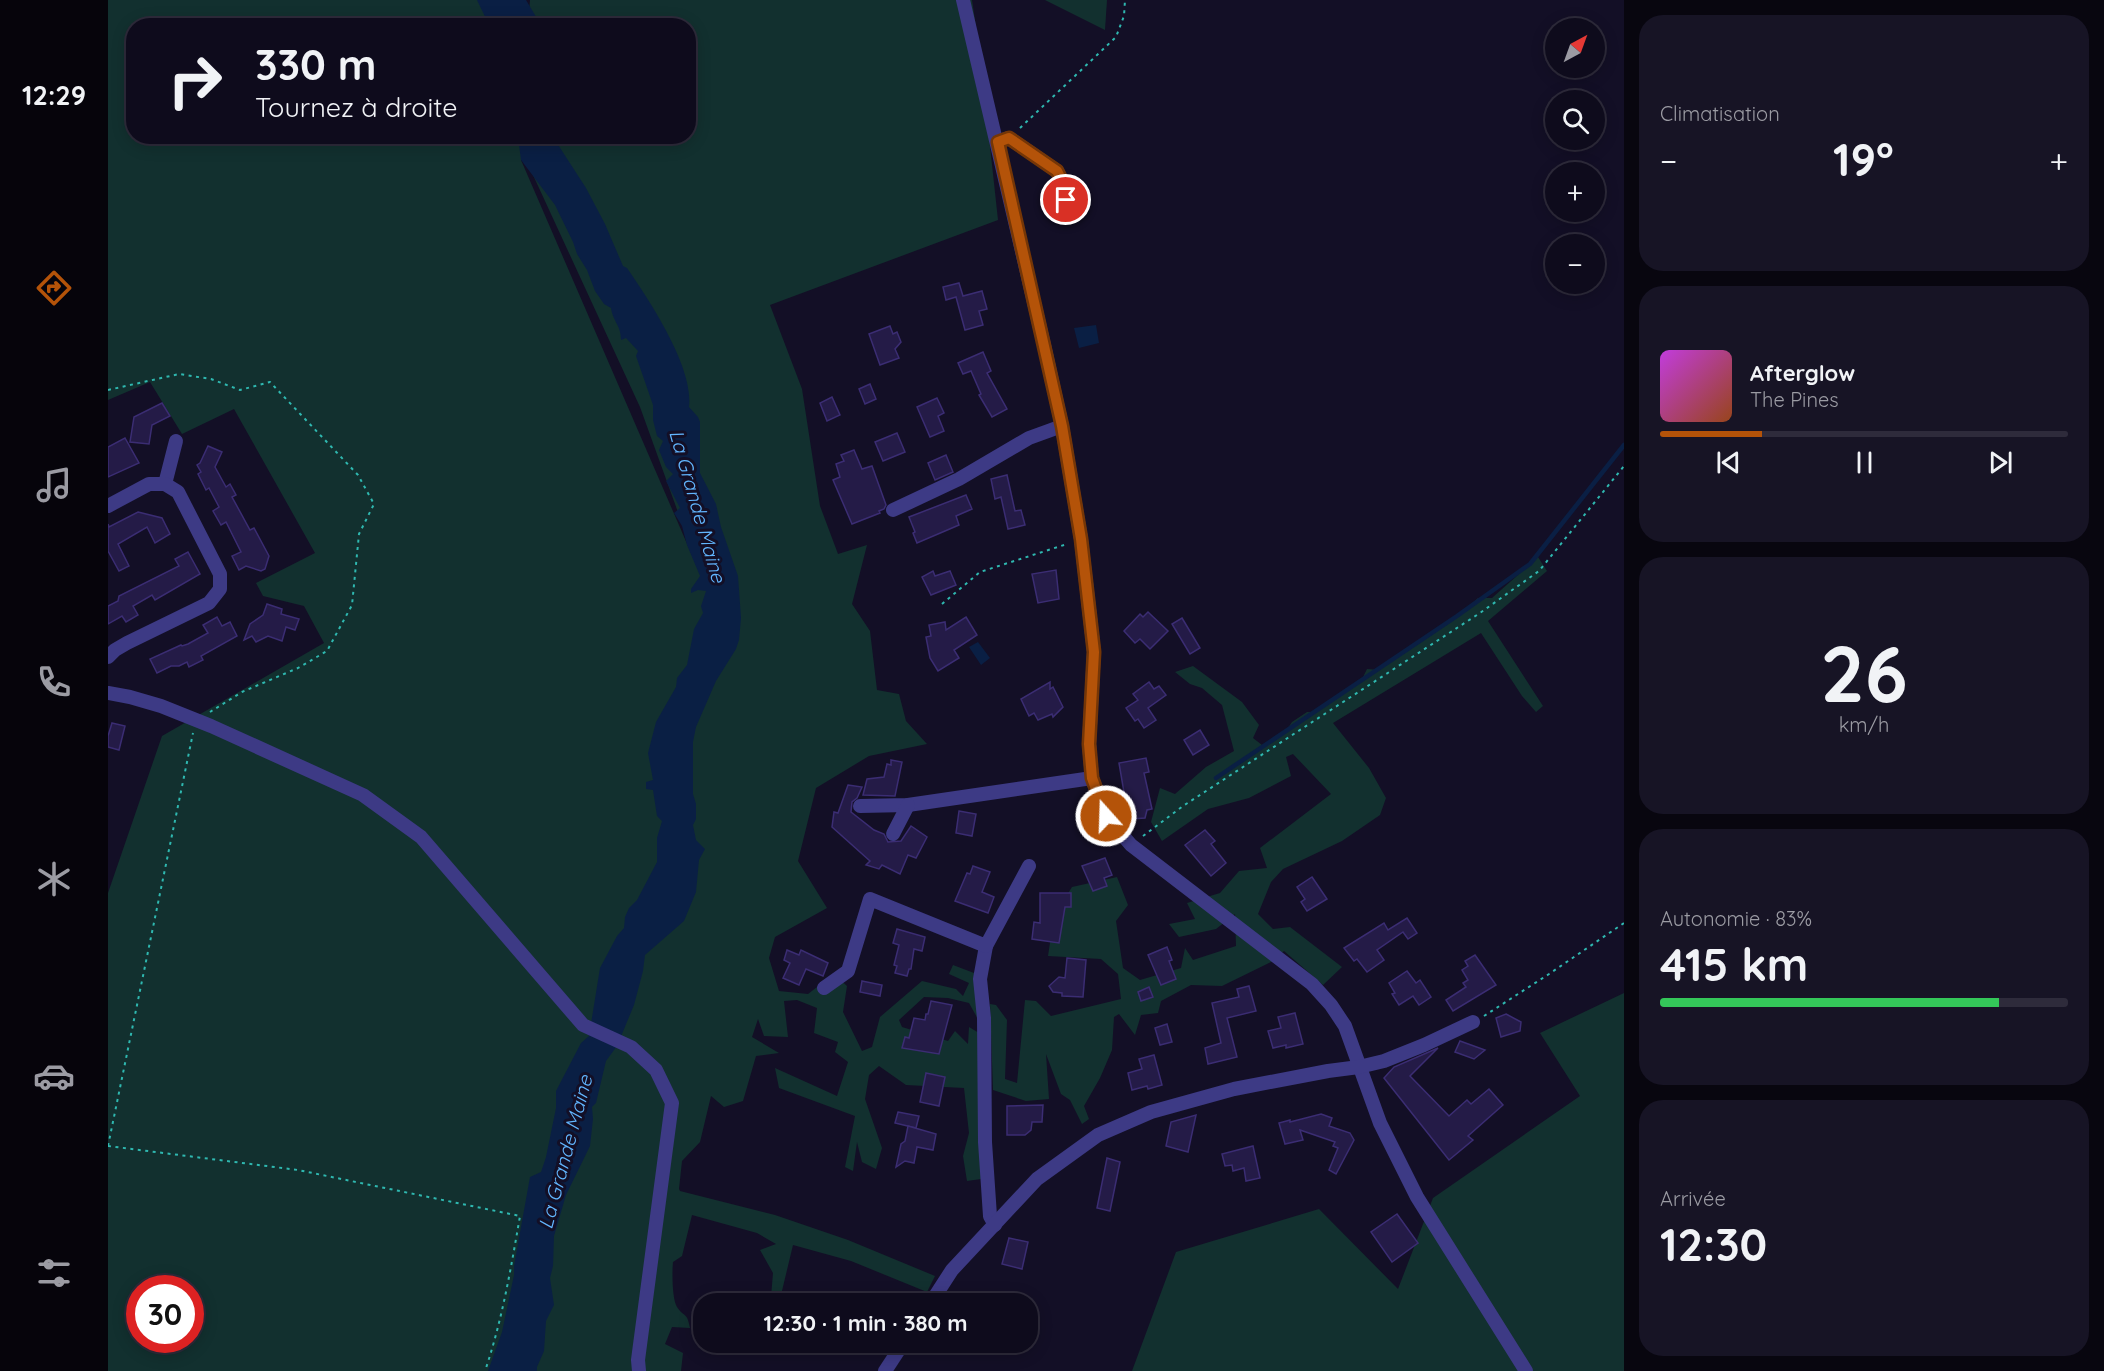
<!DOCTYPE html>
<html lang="fr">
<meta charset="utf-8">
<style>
body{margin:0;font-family:Quicksand,sans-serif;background:#171425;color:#f1f3f6;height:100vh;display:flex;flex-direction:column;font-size:22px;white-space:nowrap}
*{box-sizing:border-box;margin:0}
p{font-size:20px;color:#9b9ba3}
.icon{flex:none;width:33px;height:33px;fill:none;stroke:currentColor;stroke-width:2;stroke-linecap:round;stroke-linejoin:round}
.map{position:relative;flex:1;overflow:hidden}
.details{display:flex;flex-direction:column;gap:15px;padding:15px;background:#08060f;width:480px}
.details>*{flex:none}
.banner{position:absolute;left:18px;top:18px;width:570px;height:126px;border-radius:24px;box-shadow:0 3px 15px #0003,0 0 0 2px #2e2b3b;background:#0e0b1c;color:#f1f3f6;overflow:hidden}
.needle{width:39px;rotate:41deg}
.buttons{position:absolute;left:1437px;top:18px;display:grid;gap:12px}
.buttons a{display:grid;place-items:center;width:60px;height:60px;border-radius:50%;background:#0e0b1c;box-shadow:0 3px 15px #0003,0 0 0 2px #2e2b3b;font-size:30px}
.speed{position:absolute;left:18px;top:1275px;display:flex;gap:12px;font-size:30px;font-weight:700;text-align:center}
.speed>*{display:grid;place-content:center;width:78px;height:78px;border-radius:50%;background:#0e0b1c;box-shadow:0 3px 15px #0003,0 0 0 2px #2e2b3b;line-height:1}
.speed .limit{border:9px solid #d22;background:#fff;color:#111}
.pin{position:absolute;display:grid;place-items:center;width:51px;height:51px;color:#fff;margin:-26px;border:3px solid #fff;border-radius:50%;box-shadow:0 2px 6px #0007}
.me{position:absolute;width:66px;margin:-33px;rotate:340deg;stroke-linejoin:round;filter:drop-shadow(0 0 4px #0008)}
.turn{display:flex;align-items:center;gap:21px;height:126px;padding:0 30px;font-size:27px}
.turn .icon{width:78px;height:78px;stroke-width:2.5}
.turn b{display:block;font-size:42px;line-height:51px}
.big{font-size:45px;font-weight:700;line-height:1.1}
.details .card{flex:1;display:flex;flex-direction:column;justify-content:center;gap:9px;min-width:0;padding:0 21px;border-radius:24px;background:#171425}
.details .dial{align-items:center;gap:0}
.dial b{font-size:78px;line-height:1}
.song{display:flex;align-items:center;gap:18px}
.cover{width:72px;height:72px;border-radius:9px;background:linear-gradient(135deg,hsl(290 70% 55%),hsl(20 70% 35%))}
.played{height:6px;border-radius:3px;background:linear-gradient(90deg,#b45309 25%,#2e2b3b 25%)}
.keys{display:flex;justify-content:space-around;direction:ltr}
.heat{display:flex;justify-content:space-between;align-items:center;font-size:33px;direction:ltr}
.charge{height:9px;border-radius:4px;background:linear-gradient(90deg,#34c759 83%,#2e2b3b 0)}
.trip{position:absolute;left:585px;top:1293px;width:345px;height:60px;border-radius:24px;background:#0e0b1c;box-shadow:0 3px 15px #0003,0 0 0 2px #2e2b3b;font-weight:700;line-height:60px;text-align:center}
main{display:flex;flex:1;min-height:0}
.tab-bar{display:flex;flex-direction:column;width:108px;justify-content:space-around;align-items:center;background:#06040b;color:#9b9ba3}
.tab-bar .icon{width:42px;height:42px}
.tab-bar .active{color:#b45309}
.tab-bar b{font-size:27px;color:#f1f3f6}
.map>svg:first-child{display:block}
.green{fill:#12302f;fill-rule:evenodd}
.water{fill:#0a1f44}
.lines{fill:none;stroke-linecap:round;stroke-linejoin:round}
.stream{stroke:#0a1f44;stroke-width:4.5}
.building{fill:#241b47;stroke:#3b2d73;stroke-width:1.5}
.path{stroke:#2fb8b0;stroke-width:2;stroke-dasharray:3 4.5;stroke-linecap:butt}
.minor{stroke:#3d3a85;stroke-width:14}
.route-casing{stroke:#753606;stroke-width:15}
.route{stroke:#b45309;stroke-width:10}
.labels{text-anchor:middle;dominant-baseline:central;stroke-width:6;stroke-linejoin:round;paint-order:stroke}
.water-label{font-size:20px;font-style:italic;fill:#62b6ff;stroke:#130f26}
</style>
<main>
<nav class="tab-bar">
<b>12:29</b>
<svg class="icon active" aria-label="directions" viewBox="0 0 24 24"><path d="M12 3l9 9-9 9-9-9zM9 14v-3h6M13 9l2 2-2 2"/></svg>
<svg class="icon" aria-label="music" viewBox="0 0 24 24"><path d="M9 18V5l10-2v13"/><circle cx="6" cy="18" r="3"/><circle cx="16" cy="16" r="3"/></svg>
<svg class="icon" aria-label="phone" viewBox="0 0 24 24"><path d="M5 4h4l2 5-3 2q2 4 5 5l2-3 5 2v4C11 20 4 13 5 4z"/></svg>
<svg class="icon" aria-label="climate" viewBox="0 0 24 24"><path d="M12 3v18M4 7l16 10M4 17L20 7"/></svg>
<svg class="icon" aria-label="car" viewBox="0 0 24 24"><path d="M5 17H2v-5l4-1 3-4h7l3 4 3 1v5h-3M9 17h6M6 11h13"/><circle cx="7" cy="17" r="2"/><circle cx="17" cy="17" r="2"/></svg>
<svg class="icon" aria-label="filters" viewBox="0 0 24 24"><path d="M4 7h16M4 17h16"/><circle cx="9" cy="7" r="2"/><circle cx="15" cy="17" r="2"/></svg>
</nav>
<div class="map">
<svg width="1516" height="1371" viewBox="0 0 1516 1371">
<rect width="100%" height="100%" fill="#130f26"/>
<!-- green -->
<g class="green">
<path d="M0,0H410V25L26,26V136H580V26L420,25L422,0H864L872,54L890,220L662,305L694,389L712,506L730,554L759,545L744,604L762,631L769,690L791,694L798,721L819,744L761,756L708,788L690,861L719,908L667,937L661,958L671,991L700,994L726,974L739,986L735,1012L754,1051L764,1047L772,1017L814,981L848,989L855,996L861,983L841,974L845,965L866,973L871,1021L861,1003L840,998L816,997L791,1020L794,1027L840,1041L847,1031L860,1044L861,1027L871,1033L873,1179L859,1181L855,1156L861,1133L856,1088L798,1085L771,1066L761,1075L757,1099L774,1148L768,1169L754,1162L749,1142L745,1171L737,1167L747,1116L671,1088L667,1068L729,1096L740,1062L727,1052L730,1042L706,1033L709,1008L689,1000L676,1001L680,1037L656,1036L650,1019L644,1037L671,1053L648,1056L635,1101L616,1107L603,1096L592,1142L574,1161L571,1189L572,1191L667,1215L740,1240L827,1276L819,1292L743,1261L685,1245L673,1295L663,1297L665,1273L652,1250L668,1244L649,1233L584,1215L574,1256L565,1262C564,1272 564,1299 569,1307C576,1318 579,1311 582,1328L564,1327L557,1344L575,1353L573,1371H0V893L54,736L216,643L196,606L155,596L148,583L207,553L126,409L74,434L42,382L0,400ZM413,149L532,407L593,576L413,160ZM32,1288H82V1340H32Z"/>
<path d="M937,0H999L997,30Z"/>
<path d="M1430,557L1439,571L1380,621L1435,706L1428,712L1414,696L1373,633L1225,723L1261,768L1278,798L1272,815L1234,841L1175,869L1163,882L1150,914L1165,929L1182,927L1234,967L1215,985L1176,951L1163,962L1114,986L1083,985L1053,1001L1050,1013L1033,1015L1027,1035L1011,1014L1006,1017L1004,1050L992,1078L976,1106L981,1119L974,1124L962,1100L953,1094L938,1054L941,1099L918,1101L885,1090L882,1004L888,1005L899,1020L897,1079L909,1083L917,1000L928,1001L943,1016L1013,999L1010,974L993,959L940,956L946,916L964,887L1009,877L1020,905L1008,921L1015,968L1032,980L1073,968L1077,948L1085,960L1128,946L1127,914L1108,929L1071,937L1061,924L1087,919L1079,903L1112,893L1131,871L1159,868L1152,848L1223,794L1185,754L1178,757L1183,776L1141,798L1100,809L1054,841L1043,822L1052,788L1067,794L1098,767L1126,751L1114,705L1094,688L1082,684L1067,672L1085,666L1134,702L1151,725L1145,738L1154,745L1177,732L1184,722L1199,712H1207L1253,681L1259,669L1271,670L1340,624L1370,598H1384Z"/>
<path d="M1516,993V1371H1024L1068,1252L1211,1209L1290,1289L1325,1198L1472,1096L1432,1033Z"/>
</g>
<!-- water -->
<g class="water">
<path d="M369,0H418L433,25H381Z"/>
<path d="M410,137H445L478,188L497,224L515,266L519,268C541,300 586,367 581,407L590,417L592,422V473L608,504L613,527L630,576L633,618L631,640L628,649L608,681L588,727L585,742V794L588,804V819L585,825L588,840L597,849L591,860L588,892L576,921L537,955L535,971L526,1005L509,1046L498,1061L488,1103L484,1107L485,1119L482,1146L458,1195L446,1236L445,1266L442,1278L446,1305L438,1321L436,1351L429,1367V1371H380L394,1332L406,1275V1266L422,1177L433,1172L438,1157L448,1108V1091L473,1043L481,1036L492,968L509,936L516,928L517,917L521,908L529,900L549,862V838L554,821L549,816L545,790L538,789V782L545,780L540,753L548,722L568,687L569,678L579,665L586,629L595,613L593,606L598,591L590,590L583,593V589L592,576L579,545L574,526L566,513L572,508L558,481L565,474L558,467L551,450L555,441L549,436L545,420V405L528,356L530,351L518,338L513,340C513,325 505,322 503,308L496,304L487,291L479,270L469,254L465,242L447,205L413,160Z"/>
<path d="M988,325L991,343L971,348L966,328Z"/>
<path d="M870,642L882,658L873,665L861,647Z"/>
</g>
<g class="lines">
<!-- stream -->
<path class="stream" d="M1108,778L1349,616L1422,564L1516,445"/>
</g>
<!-- building -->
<g class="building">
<path d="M851,283L855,296L874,291L879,309L871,311L875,325L857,330L848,297L838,300L835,287Z"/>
<path d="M782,326L785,334L789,332L793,342L787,349L791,358L772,365L761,334Z"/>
<path d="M875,352L883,371L879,373L899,409L884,417L871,395L873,394L863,371L855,374L850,363Z"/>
<path d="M762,384L768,399L757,404L751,389Z"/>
<path d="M724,397L732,415L719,421L712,403Z"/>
<path d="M829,398L836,413L830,416L836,431L822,437L809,407Z"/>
<path d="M54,403L62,416L44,425L41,444L22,442L26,417Z"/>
<path d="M789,433L797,452L775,461L767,442Z"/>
<path d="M17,438L31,463L0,477V447Z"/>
<path d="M100,446L114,452L107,467L118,487L122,484L128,495L124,497L142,530L146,528L161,556L157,569L153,571L138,566L131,570L124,556L133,552L118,522L113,525L105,511L111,507L101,488L98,490L90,474L93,472L89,465L92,463Z"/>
<path d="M746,450L754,469L764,466L778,505L776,509L771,511L772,513L744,524L725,480L732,477L728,464L736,461L733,455Z"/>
<path d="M838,455L845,472L827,480L820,463Z"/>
<path d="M899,475L907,511L913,510L917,525L900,529L893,497L887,499L883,479Z"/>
<path d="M858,495L864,509L848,516L851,525L809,543L805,533L807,532L801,517Z"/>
<path d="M30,512L54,518L62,534L47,543L39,527L10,544L21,566L11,571L0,551V524L1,527Z"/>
<path d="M80,552L92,574L47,600L44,595L25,606L30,615L18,622L14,616L0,624V606L10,601L11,596L71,566L67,559Z"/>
<path d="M948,570L951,599L930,603L924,574Z"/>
<path d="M825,571L827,576L842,571L848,585L823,595L814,577Z"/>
<path d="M159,604L174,609L173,614L191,619L187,630L178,627L174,641L160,636L148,642L144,636L136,640L142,624L155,615Z"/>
<path d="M1040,612L1060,631L1042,649L1032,639L1027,643L1016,631L1032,614L1035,617Z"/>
<path d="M109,617L114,626L122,622L129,636L93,656L95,660L81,667L79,662L71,666H63L49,673L42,659L73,645L74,646L80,644L100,633L95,625Z"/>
<path d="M858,617L869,635L846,650L851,658L830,671L822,658L818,637L823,636L821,625L837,622L838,630Z"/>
<path d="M1074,618L1092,648L1082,654L1064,624Z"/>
<path d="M942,682V689L945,687L955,707L945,717L944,714L930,720L926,713L921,716L913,699Z"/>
<path d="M1041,682L1046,689L1051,686L1058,695L1040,708L1048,720L1036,728L1030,719L1027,721L1018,708L1030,700L1025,694Z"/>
<path d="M4,723L17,726L11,750L0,747V736Z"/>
<path d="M1092,730L1101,745L1085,755L1076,740Z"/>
<path d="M1038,758L1041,772L1036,773L1044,809L1039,810L1037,818L1023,819L1022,810H1019L1011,763Z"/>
<path d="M783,760L794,762L787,796L755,795L759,779L776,777L779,764L783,765Z"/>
<path d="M740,785L754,787L749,798L744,802L743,812L766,830L776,834L780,842L793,841L803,826L819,837L808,858L800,855L792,874L774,865L771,869L758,865L762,861L724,827L726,812L730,813Z"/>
<path d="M851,811L868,814L864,836L848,833Z"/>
<path d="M1097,830L1107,841L1103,844L1118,863L1103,876L1077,845Z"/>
<path d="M997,858L1004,875L996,878L999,886L985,891L974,866Z"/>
<path d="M865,866L882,872L874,892L886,897L880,913L847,901L859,873L862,874Z"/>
<path d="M1204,877L1219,899L1199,911L1193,902L1197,899L1189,887Z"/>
<path d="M932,893H963V907H957L951,943L924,939L926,922L932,923Z"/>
<path d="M1299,918L1309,933L1300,939L1295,932L1269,950L1276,960L1259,972L1249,959L1246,961L1236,948L1276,923L1280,930Z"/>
<path d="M789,929L817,937L814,951L806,949L803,969H801L799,976L787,973L789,966L786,965L791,945L785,943Z"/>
<path d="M1059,947L1064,960L1061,961L1068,979L1053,985L1040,955Z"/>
<path d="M679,950L691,955L693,950L720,963L715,976L698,969L691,985L675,978L682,963L676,960Z"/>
<path d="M1367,955L1388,985L1345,1011L1338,1000L1358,987L1355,983L1360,980L1354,970L1360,966L1357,961Z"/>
<path d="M959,958L978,960L975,997L954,996V993L945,992L941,986L951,977L957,978Z"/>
<path d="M1299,971L1308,983L1312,980L1323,997L1311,1005L1305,996L1291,1005L1284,994L1287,993L1281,983Z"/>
<path d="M754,981L774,985L772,996L752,992Z"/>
<path d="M1141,986L1148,1011L1119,1018L1129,1057L1100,1064L1097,1048L1113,1043L1104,1003L1131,997L1129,989Z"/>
<path d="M1041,987L1045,997L1033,1001L1030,992Z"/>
<path d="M823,1001L844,1005L831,1054L794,1048L797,1037L801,1038L806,1018L817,1020L818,1014H820Z"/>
<path d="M1187,1013L1195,1044L1178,1048V1045L1165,1048L1160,1031L1173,1028L1170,1017Z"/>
<path d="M1398,1014L1413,1022L1412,1031L1393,1037L1388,1018Z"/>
<path d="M1059,1024L1064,1042L1052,1045L1047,1028Z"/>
<path d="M1352,1041L1377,1050L1366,1059L1347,1052Z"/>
<path d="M1330,1048L1302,1076L1341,1116L1359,1100L1363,1104L1381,1089L1395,1105L1360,1136L1365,1140L1341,1160L1276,1078L1286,1067Z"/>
<path d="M1046,1055L1054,1085L1040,1089L1039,1086L1024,1090L1020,1073L1034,1069L1031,1059Z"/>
<path d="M818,1073L837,1077L831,1106L812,1102Z"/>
<path d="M935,1105L934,1122H924L923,1130L917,1135H899V1106Z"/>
<path d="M790,1112L811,1116L808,1128L787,1123Z"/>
<path d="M1213,1114L1224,1118L1221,1126L1242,1133L1246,1140L1228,1174L1221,1170L1230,1148L1225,1146L1227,1142L1192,1130L1195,1140L1177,1144L1171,1123L1182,1120V1122Z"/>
<path d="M1088,1115L1080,1152L1058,1146L1063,1122Z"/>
<path d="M800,1126L828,1134L825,1150L809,1147L806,1163L797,1161L788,1167L793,1144L797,1141Z"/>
<path d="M1145,1146L1152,1178L1138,1181L1136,1168L1125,1171L1124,1165L1117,1166L1114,1154Z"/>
<path d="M999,1158L1012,1162L1002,1211L989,1208Z"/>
<path d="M1289,1214L1310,1243L1284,1262L1263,1232Z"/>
<path d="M901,1238L920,1242L914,1269L894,1264Z"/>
</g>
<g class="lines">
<!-- path -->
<g class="path">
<path d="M912,128L1008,37L1016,16L1017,0"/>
<path d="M0,390L71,374L103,379L132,390L162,382L250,475L266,504L251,534L244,605L219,651L190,668L134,692L102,712"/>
<path d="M834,604L872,572L959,544"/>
<path d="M1035,836L1075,806L1372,613L1431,571L1516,466"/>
<path d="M1376,1016L1441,974L1516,923"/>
<path d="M0,1146L85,733"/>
<path d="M0,1146L190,1170L412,1216C403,1268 394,1321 377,1371"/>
</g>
<!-- minor -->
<g class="minor">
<path d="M855,0L936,345L954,426L973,539L986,652L981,744L984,778L998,816L1023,845L1204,984L1223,1005L1237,1026L1272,1123L1309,1197L1418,1371"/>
<path d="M889,142L901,138L949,171L956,185L958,200"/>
<path d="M57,484L68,441"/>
<path d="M0,506L41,484H57L70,492L112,574V589L101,603L19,643L7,650L0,657"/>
<path d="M785,510L851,479L921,438L954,426"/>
<path d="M0,693L22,697L53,706L103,726L255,795L313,837L475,1025L523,1047L548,1070L564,1103L530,1360L531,1371"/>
<path d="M752,806L800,805L984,778"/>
<path d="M785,834L800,805"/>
<path d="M878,946L872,979L876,1018L877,1142L882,1216L887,1225"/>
<path d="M716,988L740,971L762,899L878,946L921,866"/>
<path d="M822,1304L844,1270L929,1179L990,1135L1043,1112L1126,1089L1220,1071L1251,1067L1276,1061L1316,1045L1365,1022"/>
<path d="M777,1371L796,1342"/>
</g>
</g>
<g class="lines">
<defs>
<path id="route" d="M958,200L956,185L949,171L901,138L890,142L954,426L973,539L986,652L981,744L984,778L998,816"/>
</defs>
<!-- route casing -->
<use href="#route" class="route-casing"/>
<!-- route -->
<use href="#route" class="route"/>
</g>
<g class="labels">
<!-- water labels -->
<g class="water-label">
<text transform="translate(590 506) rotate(74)">La Grande Maine</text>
<text transform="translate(457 1152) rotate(-75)">La Grande Maine</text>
</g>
</g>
</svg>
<div class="buttons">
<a><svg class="needle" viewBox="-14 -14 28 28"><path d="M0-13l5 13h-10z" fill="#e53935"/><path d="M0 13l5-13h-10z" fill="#9b9ba3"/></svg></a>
<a><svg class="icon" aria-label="search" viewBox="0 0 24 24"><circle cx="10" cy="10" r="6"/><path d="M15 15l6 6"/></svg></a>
<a>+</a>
<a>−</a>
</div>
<div class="speed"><div class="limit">30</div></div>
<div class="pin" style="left:958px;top:200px;background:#d93025"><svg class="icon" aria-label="arrive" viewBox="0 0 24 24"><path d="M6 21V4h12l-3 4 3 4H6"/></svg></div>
<svg class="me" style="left:998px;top:816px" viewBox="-20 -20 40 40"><circle r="17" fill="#b45309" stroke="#fff" stroke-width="3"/><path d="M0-11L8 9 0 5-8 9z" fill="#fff"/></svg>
<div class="trip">12:30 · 1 min · 380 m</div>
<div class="banner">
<div class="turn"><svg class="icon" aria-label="right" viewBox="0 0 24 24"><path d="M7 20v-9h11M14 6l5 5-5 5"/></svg><div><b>330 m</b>Tournez à droite</div></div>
</div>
</div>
<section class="details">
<div class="card"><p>Climatisation</p>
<div class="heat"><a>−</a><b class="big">19°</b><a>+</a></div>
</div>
<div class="card">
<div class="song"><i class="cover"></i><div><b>Afterglow</b><p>The Pines</p></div></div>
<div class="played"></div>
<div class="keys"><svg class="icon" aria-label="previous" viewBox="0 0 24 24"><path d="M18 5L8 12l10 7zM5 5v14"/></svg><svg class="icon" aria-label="pause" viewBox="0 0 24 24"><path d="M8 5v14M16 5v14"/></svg><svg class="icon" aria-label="next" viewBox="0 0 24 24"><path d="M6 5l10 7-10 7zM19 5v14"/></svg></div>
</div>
<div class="card dial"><b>26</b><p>km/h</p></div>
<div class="card"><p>Autonomie · 83%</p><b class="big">415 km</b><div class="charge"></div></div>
<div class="card"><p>Arrivée</p><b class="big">12:30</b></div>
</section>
</main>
